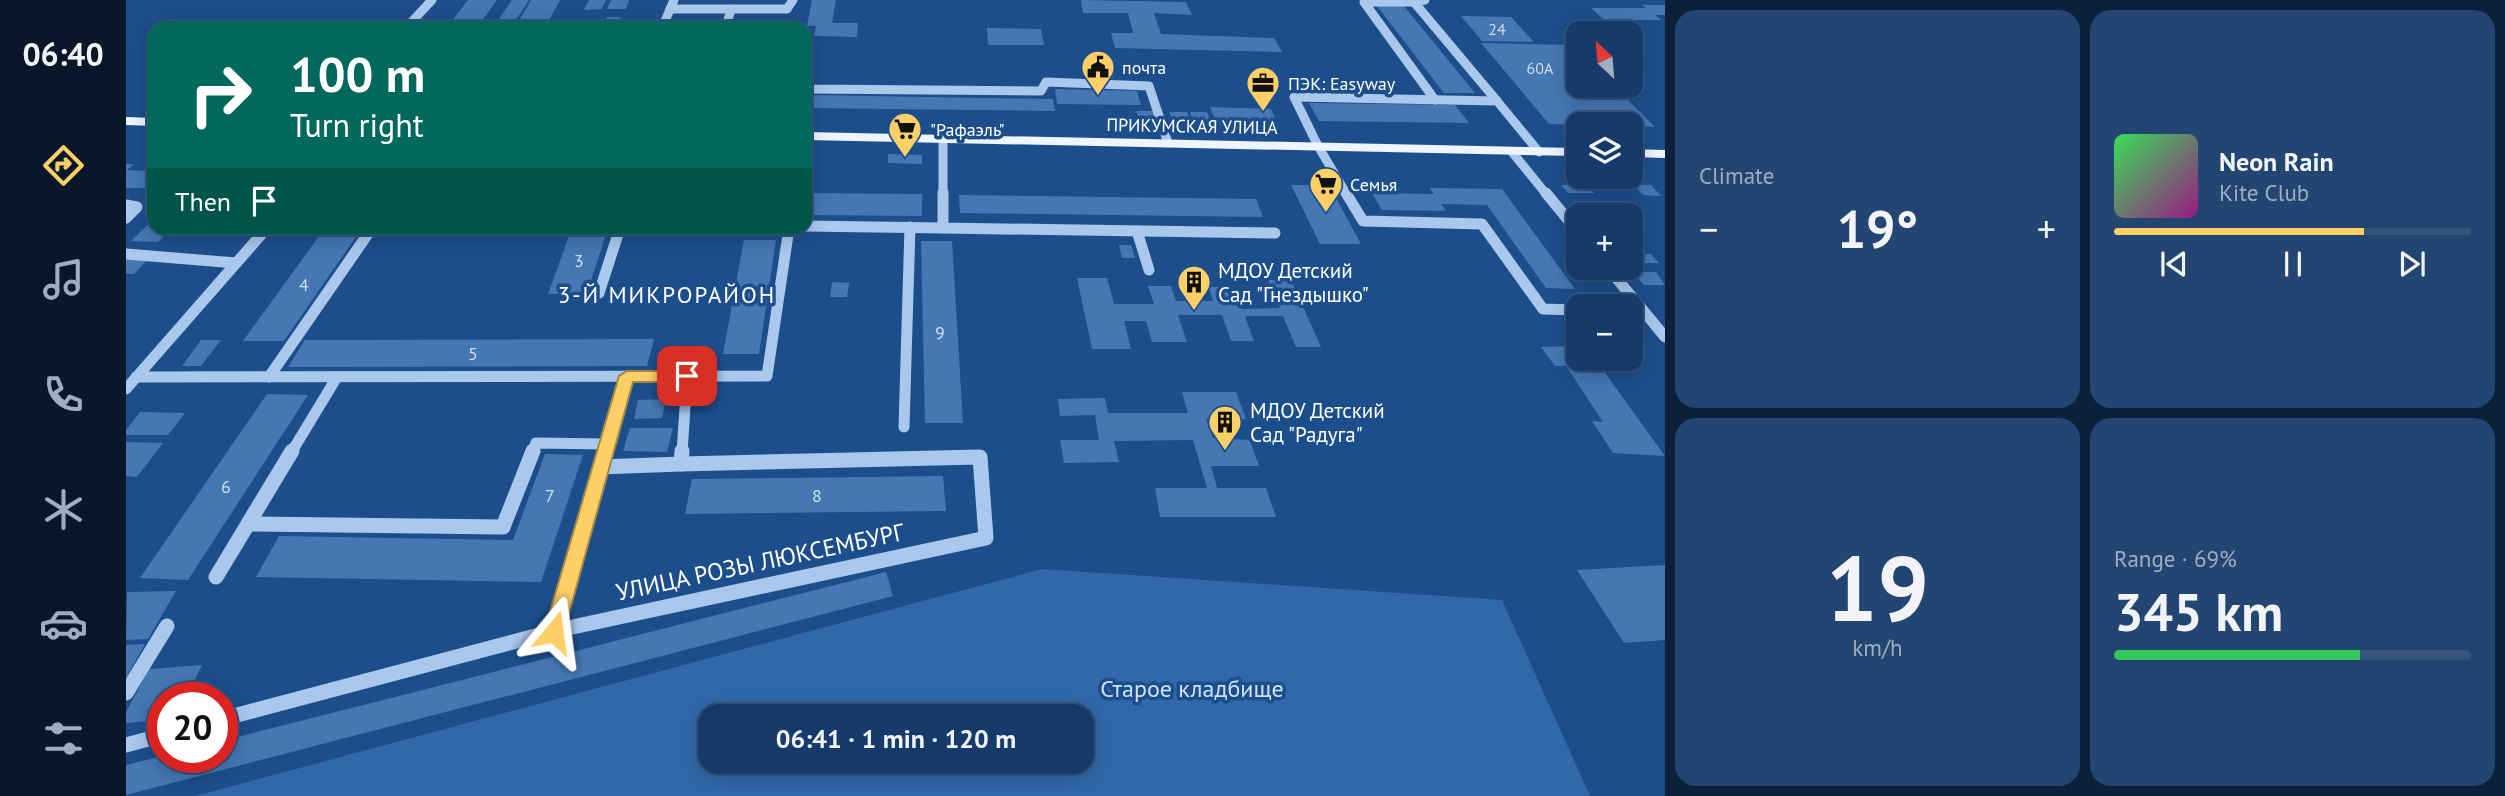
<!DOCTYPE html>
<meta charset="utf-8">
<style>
body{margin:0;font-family:"PT Sans",sans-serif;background:#234571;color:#f1f3f6;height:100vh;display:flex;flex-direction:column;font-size:26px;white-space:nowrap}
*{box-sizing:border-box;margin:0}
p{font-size:23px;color:#9eadc0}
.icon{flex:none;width:38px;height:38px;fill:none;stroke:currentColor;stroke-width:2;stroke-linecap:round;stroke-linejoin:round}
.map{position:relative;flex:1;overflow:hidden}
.details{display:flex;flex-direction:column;gap:10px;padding:10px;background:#0c203a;width:840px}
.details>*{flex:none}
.banner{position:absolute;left:21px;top:21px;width:665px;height:214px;border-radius:21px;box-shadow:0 4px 18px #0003,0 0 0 2px #35547d;background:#00695c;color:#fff;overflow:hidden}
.needle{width:46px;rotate:334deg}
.tools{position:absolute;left:1440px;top:21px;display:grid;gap:14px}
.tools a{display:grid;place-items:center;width:77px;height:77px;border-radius:14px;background:#163a69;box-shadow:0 4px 18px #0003,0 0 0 2px #35547d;font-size:35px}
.speed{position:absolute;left:21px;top:682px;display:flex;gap:14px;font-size:35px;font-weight:700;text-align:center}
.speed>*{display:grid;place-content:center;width:91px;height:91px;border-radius:50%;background:#163a69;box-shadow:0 4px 18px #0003,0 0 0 2px #35547d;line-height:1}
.speed .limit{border:10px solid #d22;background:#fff;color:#111}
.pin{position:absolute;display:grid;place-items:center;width:60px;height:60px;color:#fff;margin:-30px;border-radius:14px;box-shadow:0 4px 10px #0006}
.me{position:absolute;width:77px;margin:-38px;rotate:16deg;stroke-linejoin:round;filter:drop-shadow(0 0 5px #0008)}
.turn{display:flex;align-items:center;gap:24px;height:147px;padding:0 28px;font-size:32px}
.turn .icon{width:91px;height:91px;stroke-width:2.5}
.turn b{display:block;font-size:49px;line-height:60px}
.then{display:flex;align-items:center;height:66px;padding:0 28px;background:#0003;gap:14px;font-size:26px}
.big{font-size:52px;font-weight:700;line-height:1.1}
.details .widget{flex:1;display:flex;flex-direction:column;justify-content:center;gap:10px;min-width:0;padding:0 24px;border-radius:21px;background:#234571}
.details .dial{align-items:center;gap:0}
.dial b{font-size:91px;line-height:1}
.song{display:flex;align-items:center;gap:21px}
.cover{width:84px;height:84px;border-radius:10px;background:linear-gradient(135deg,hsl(130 70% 55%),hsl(310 70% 35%))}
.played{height:7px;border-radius:4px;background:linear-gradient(90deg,#fcd067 70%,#35547d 70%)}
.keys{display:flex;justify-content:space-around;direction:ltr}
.heat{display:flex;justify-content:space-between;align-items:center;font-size:38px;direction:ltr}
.charge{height:10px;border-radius:5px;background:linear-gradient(90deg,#34c759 69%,#35547d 0)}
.details .tiles{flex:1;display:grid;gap:10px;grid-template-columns:repeat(2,1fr)}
.trip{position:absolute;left:572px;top:704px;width:396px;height:70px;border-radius:21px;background:#163a69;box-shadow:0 4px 18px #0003,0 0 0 2px #35547d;font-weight:700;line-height:70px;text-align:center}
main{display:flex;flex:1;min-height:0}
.menu{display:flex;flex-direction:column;width:126px;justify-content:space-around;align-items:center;background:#09172a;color:#9eadc0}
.menu .icon{width:49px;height:49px}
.menu .selected{color:#fcd067}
.menu b{font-size:32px;color:#f1f3f6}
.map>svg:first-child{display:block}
.green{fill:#3068a9;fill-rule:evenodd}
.building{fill:#4577b3}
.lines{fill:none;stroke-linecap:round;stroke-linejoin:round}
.minor-far2{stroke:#a9c8ec;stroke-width:9}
.minor-far1{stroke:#a9c8ec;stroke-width:11}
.minor{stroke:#a9c8ec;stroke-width:15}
.major{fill:#eff5ff;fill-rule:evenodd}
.route{fill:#fcd067;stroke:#a48743;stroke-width:2}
.labels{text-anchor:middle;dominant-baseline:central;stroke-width:7;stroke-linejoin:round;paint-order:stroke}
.far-number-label{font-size:16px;fill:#d0ddec}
.far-poi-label{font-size:18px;fill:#fff;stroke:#1d4e8c;text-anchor:start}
.far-street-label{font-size:18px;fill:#fff;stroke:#1d4e8c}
.number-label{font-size:18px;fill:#d0ddec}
.poi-label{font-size:21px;fill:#fff;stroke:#1d4e8c;text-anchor:start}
.neighbourhood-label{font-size:23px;letter-spacing:2px;fill:#fff;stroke:#1d4e8c}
.near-street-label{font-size:24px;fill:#fff;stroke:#1d4e8c}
.near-park-label{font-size:24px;fill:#cee2f9;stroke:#1d4e8c}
</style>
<main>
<nav class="menu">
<b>06:40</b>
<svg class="icon selected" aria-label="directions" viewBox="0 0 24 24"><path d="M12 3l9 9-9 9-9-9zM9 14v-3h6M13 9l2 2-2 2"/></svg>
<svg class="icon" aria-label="music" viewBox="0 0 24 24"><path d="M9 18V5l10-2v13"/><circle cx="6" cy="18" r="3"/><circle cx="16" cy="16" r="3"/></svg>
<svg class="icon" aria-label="phone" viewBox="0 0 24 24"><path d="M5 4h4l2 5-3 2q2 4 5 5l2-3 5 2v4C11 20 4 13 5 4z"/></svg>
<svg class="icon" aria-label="climate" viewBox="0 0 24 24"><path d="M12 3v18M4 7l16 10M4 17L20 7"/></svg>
<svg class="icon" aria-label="car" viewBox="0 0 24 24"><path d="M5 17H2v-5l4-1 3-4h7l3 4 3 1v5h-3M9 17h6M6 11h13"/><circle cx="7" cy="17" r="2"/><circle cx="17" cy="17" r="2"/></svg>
<svg class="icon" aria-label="filters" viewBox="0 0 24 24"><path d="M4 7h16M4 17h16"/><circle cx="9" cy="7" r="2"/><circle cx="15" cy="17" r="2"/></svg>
</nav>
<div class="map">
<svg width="1539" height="796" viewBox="0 0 1539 796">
<rect width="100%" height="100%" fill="#1d4e8c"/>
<!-- green -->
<path class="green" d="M916,569L1376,600L1464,796H69ZM584,716H956V761H584Z"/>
<!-- building -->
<g class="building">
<path d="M342,0H371L355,22H325Z"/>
<path d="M386,0H403L386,26H368Z"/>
<path d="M405,0H434L420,26H390Z"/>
<path d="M463,0H480L476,9L458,10Z"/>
<path d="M485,0H503L500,9H481Z"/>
<path d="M686,0H710L706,23H732L731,37L688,36L690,26H681Z"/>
<path d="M955,0L1060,2L1066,15L1028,13L1035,34L1148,38L1156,52L989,48L985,33H1007L1002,13H957Z"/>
<path d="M1516,5H1539V15H1529L1535,20H1478L1465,8H1520Z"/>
<path d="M1251,6H1278L1349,93H1318Z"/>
<path d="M1335,16L1385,17L1408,42L1356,41Z"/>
<path d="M481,17H495L490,26H476Z"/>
<path d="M861,28L915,29L918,45H862Z"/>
<path d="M1355,43L1448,45L1452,49V86H1488L1529,127L1423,124Z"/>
<path d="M929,89L1011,91L1015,105L931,104Z"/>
<path d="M679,95L927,99L929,111L679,108Z"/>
<path d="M1183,103L1329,105L1343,123L1193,121Z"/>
<path d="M1084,107L1145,109L1153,127L1091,125Z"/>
<path d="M1010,111H1028L1031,121L1013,120Z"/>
<path d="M1043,112H1061L1065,121H1047Z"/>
<path d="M1064,112H1081L1085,122L1067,121Z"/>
<path d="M762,154L796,155V164L762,163Z"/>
<path d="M0,164H8L1,170L28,171V188H0Z"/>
<path d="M1507,184L1525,185L1535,196L1517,195Z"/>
<path d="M1165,185H1203L1235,244H1194Z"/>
<path d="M1435,185H1461L1468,193H1442Z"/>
<path d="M1303,188L1376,189L1449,289L1420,288L1361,205L1315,204L1320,211L1256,210L1246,193L1308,194Z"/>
<path d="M679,193L796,194V216L679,215Z"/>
<path d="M833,195L1130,199L1137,217L834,213Z"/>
<path d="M1449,201H1464L1473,212L1457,211Z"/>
<path d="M1486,202H1503L1516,217L1498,215Z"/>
<path d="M28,219V228H46L32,242L5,241Z"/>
<path d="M199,228H236L158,341H117Z"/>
<path d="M446,228H482L461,293L422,294Z"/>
<path d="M618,240H650L633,354H597Z"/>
<path d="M795,241H826L837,423H799Z"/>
<path d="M993,245H1005L1009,258H996Z"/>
<path d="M1505,254H1525L1533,263H1508Z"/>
<path d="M0,259L21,260L8,274H0Z"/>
<path d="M1507,272H1530L1539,285H1518Z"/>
<path d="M951,278H981L988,304H1028L1022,286H1045L1050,301H1087L1083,287H1106L1115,309L1154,308L1142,280H1165L1195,347H1170L1157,316H1119L1128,341H1105L1096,315H1052L1061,342H1026L1020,321H998L1005,349H966Z"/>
<path d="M706,282L723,283L721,297H704Z"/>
<path d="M528,339L521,366L162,367L179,340Z"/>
<path d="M75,340H95L75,366H56Z"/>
<path d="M1452,346V359H1469L1539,456L1487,453L1466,421L1477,422L1440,366H1429L1415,347Z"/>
<path d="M1056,392H1110L1120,419H1080L1087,438L1124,440L1133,466H1085L1091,488H1140L1150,517H1034L1029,488H1081L1067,440L988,441L993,462L938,463L934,440H973L969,415L934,416L932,399L979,398L982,413H1062Z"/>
<path d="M141,394L182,395L62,580L14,578Z"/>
<path d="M540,399L536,418L508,419L512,400Z"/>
<path d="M14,412L59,413L42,435H0V430Z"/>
<path d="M504,428H547L541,452L497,451Z"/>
<path d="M0,442L37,443L11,477L0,476Z"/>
<path d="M419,454L457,455L415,582L130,577L153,536L387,540Z"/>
<path d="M817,476L820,511L559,514L566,479Z"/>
<path d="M1539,565V640L1498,643L1451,570Z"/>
<path d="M760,572L767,596L0,795V765L37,756L96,758V741Z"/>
<path d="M50,591L22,639L0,640L1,592Z"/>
<path d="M19,644L0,678V645Z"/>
<path d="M76,665L60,698H37V720L0,723V712L23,669Z"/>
</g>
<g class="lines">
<!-- minor-far2 -->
<g class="minor-far2">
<path d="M1299,0L1288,2L1371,101"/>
<path d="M1288,2H1238L1309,100"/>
<path d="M544,9H661L667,0"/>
<path d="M280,28L306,0"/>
<path d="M536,28L548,0"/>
<path d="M600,28L605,9"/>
<path d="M679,86L684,89L915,91L920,82L1023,86L1042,143"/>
<path d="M817,140V195"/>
<path d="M1386,152L1421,195"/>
<path d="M1221,195L1192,146L1168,97L1371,101L1413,152"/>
</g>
<!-- minor-far1 -->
<g class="minor-far1">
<path d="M817,193V228L1149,233"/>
<path d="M1220,193L1237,221L1356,224L1417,309L1452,310"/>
<path d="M1420,193L1452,232"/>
<path d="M0,205L11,207L0,218"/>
<path d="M679,226L817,228"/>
<path d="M1011,231L1023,270"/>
<path d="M0,254L110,263"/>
<path d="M1482,268L1539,337"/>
<path d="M473,293L494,228"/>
<path d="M10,377L641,376L663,228"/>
<path d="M143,377L246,228"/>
<path d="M0,389L141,228"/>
<path d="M778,427L784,227"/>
<path d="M481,444L501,376"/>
<path d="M165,453L211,377"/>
<path d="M406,453L410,443L481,444L478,453"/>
<path d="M556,453L561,376"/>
</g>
<!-- minor -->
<g class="minor">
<path d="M474,467L555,464L556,451"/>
<path d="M122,524L377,527L407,451"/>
<path d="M90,577L166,451"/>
<path d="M428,631L479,451"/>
<path d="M0,693L41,626"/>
<path d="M96,719L428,631L860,538L854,457L555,464"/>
<path d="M0,745L37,735"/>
</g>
<!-- major -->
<g class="major">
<path d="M0,117L28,118V126L0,125Z"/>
<path d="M679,132L1452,148V156L679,140Z"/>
<path d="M1505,149L1539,150V158L1505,157Z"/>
</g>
</g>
<!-- route -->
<path class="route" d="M501,371H561L569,376L561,382H507L438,632L435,638L428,641L421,638L418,632L493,376Z"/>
<!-- icons -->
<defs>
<symbol id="civic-pin" viewBox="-11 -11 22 30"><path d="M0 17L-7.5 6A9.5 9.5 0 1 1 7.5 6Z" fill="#fcd067" stroke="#1d4e8c"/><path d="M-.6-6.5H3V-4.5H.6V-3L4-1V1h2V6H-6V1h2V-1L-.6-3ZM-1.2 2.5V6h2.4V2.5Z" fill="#111"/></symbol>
<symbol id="office-pin" viewBox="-11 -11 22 30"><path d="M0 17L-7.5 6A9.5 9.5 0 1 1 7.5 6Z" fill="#fcd067" stroke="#1d4e8c"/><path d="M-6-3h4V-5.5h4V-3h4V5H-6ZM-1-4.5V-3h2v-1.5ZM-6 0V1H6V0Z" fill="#111"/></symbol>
<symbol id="supermarket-pin" viewBox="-11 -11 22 30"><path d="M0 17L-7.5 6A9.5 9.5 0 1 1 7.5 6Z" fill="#fcd067" stroke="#1d4e8c"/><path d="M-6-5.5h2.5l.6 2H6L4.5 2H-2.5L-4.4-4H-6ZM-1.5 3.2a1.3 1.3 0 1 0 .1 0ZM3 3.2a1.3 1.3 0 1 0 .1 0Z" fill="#111"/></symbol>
<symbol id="building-pin" viewBox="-11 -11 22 30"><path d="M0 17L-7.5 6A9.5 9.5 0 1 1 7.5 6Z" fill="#fcd067" stroke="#1d4e8c"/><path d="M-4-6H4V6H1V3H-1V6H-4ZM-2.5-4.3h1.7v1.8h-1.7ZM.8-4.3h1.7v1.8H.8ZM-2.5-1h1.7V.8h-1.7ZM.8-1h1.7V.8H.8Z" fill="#111"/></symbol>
</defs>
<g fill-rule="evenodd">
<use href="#civic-pin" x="953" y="48" width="38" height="52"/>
<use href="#office-pin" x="1118" y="64" width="38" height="52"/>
<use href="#supermarket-pin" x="760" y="110" width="38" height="52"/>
<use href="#supermarket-pin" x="1181" y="165" width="38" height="52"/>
<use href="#building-pin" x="1049" y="263" width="38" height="52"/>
<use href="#building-pin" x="1080" y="403" width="38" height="52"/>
</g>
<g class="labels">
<!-- far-number labels -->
<g class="far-number-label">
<text x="1371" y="29">24</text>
<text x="1414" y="68">60А</text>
</g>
<!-- far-poi labels -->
<g class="far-poi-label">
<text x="996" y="67">почта</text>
<text x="1162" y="83">ПЭК: Easyway</text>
<text x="804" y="129">"Рафаэль"</text>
<text x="1224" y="184">Семья</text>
</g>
<!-- far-street labels -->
<g class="far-street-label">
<text transform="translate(1066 126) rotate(1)">ПРИКУМСКАЯ УЛИЦА</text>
</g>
<!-- number labels -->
<g class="number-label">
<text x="453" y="260">3</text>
<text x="178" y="284">4</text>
<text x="814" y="332">9</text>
<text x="347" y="353">5</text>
<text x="100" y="486">6</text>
<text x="424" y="495">7</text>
<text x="691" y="495">8</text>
</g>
<!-- poi labels -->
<g class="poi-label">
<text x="1092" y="270">МДОУ Детский<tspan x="1092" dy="24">Сад "Гнездышко"</tspan></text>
<text x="1124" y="410">МДОУ Детский<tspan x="1124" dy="24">Сад "Радуга"</tspan></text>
</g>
<!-- neighbourhood labels -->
<g class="neighbourhood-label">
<text x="541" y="294">3-Й МИКРОРАЙОН</text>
</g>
<!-- near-street labels -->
<g class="near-street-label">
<text transform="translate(634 562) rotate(-12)">УЛИЦА РОЗЫ ЛЮКСЕМБУРГ</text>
</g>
<!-- near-park labels -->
<g class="near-park-label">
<text x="1066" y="688">Старое кладбище</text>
</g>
</g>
</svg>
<div class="tools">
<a><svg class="needle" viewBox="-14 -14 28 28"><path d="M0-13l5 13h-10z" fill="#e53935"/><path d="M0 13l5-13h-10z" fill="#9eadc0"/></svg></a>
<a><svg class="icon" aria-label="layers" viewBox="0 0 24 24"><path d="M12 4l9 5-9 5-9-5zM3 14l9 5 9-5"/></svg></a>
<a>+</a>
<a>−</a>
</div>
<div class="speed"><div class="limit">20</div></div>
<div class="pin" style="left:561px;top:376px;background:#d93025"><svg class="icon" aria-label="arrive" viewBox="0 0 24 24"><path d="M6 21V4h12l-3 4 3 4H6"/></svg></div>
<svg class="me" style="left:428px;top:632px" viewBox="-20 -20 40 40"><path d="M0-17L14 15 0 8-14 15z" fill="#fcd067" stroke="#fff" stroke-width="4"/></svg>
<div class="trip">06:41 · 1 min · 120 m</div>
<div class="banner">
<div class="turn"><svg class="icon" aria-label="right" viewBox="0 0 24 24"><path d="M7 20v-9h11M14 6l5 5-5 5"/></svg><div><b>100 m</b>Turn right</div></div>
<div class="then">Then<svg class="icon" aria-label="arrive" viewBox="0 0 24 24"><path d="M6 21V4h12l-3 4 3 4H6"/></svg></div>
</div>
</div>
<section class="details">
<div class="tiles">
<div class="widget"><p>Climate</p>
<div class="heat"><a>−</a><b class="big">19°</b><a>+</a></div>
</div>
<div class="widget">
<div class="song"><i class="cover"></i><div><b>Neon Rain</b><p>Kite Club</p></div></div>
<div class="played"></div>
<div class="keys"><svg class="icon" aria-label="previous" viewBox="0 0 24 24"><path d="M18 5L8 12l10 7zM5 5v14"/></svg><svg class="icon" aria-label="pause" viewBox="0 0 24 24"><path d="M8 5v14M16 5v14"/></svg><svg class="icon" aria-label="next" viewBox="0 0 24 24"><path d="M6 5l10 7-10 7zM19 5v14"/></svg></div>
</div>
<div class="widget dial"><b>19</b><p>km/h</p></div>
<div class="widget"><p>Range · 69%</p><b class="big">345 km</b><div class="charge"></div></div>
</div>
</section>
</main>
